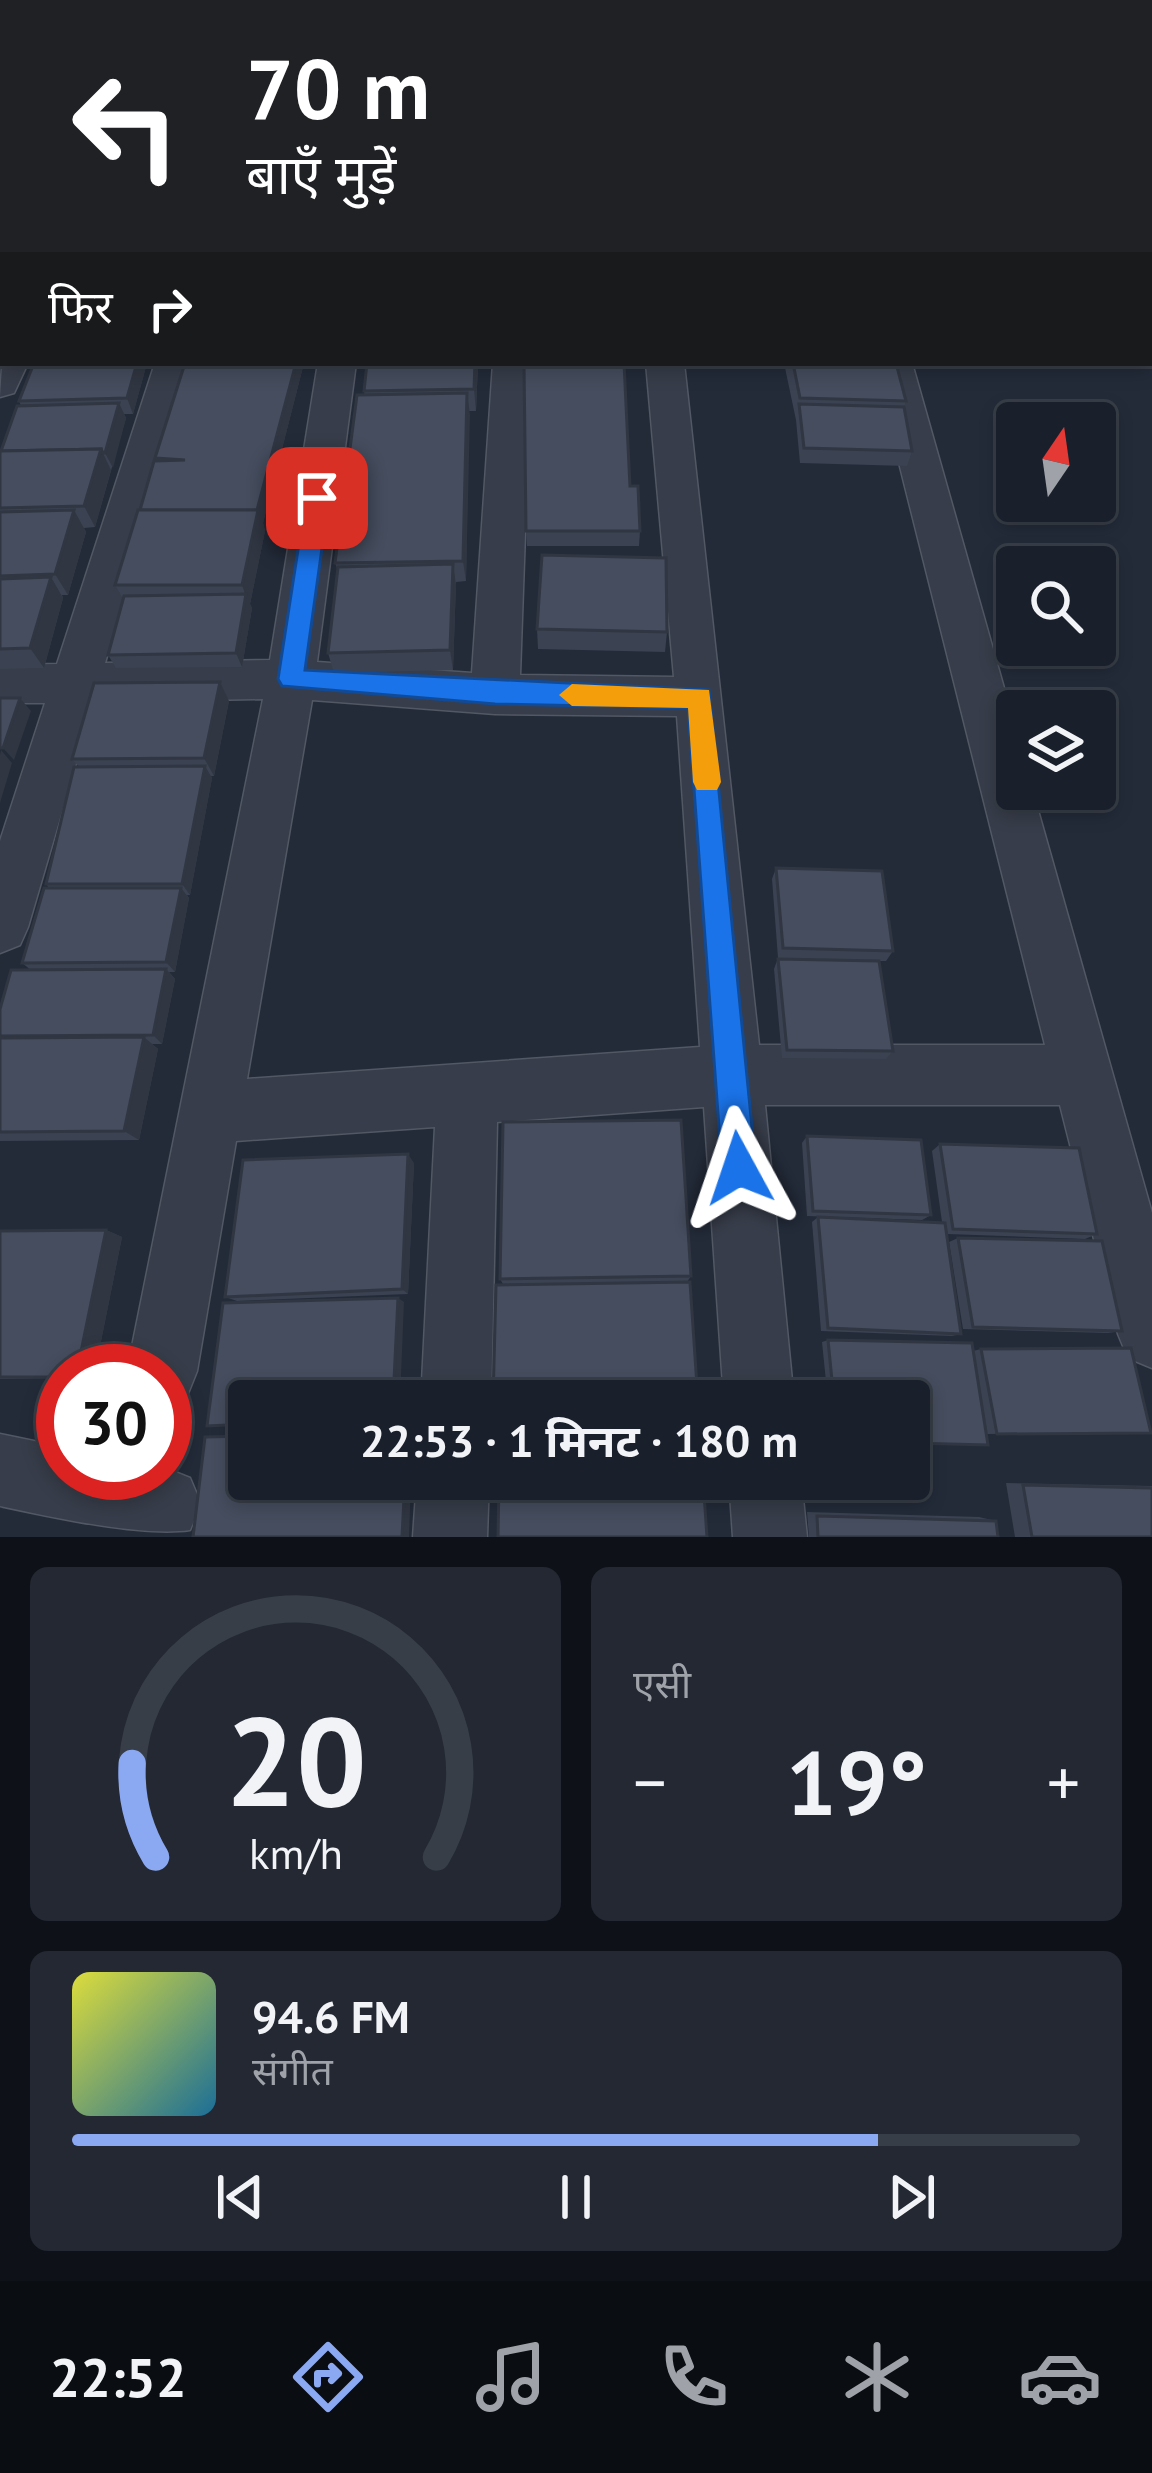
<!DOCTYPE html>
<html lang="hi">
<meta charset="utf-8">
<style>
body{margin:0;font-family:"PT Sans","Noto Sans Devanagari",sans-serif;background:#232833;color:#f1f3f6;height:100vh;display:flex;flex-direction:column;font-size:45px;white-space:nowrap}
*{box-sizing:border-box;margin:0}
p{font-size:39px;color:#9fa3a9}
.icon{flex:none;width:66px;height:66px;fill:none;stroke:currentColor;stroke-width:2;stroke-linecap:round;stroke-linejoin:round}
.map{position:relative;height:1537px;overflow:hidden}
.panel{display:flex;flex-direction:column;gap:30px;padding:30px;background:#0e1218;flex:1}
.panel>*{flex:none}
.banner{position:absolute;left:0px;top:0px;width:1152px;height:366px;box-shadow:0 6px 18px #0003,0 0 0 3px #383e47;background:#202124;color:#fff;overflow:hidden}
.needle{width:78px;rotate:13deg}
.fabs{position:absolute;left:996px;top:402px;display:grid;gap:24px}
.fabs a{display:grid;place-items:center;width:120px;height:120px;border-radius:12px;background:#1a202b;box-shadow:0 6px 18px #0003,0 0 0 3px #383e47;font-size:60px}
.speed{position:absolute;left:36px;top:1344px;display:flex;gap:24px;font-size:60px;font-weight:700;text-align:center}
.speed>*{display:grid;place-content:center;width:156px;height:156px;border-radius:50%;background:#1a202b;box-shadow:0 6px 18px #0003,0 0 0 3px #383e47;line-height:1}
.speed .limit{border:18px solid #d22;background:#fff;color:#111}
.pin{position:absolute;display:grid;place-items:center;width:102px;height:102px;color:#fff;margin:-51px;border-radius:24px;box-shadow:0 6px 18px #0006}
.me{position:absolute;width:132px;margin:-66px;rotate:355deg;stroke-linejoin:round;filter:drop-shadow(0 0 9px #0008)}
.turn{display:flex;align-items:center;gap:42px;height:252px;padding:0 48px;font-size:54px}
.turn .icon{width:156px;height:156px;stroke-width:2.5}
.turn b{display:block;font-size:84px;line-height:102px}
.then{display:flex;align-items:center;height:114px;padding:0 48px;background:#0003;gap:24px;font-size:45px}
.big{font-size:90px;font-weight:700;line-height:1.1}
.panel .tile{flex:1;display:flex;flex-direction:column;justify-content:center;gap:18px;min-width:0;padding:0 42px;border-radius:18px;background:#232833}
.panel .dial{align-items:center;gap:0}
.dial svg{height:312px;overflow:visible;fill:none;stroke:#383e47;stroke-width:7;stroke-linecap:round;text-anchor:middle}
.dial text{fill:#f1f3f6;stroke:none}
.song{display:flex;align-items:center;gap:36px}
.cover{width:144px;height:144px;border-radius:18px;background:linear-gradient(135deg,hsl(60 70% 55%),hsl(200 70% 35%))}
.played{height:12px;border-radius:6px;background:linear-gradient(90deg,#8ba9f2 80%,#383e47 80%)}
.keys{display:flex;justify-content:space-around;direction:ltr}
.heat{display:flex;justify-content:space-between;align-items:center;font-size:66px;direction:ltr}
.panel .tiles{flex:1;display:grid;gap:30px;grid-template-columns:1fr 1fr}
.tile:last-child{grid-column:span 2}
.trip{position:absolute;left:228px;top:1380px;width:702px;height:120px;border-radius:12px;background:#1a202b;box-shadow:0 6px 18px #0003,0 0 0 3px #383e47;font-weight:700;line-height:120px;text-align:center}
.menu{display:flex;height:192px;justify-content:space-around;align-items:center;background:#0a0d11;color:#9fa3a9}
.menu .icon{width:84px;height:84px}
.menu .active{color:#8ba9f2}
.menu b{font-size:54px;color:#f1f3f6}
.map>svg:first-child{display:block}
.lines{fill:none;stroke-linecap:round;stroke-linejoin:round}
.minor-casing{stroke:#525864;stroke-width:3}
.major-casing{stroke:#404653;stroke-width:3}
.minor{fill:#373d4a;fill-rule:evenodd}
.major{fill:#555c6a;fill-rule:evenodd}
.rail-far1-casing{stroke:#596171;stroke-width:9}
.rail-casing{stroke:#596171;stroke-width:10}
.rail-far1{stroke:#1c222e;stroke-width:6;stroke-dasharray:16;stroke-linecap:butt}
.rail{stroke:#1c222e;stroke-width:8;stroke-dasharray:21;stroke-linecap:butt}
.wall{fill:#3b4251}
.shaded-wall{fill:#303642}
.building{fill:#454d5e;stroke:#303642;stroke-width:3}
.route{fill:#1a73e8;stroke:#114b97;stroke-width:3}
.slow{fill:#f59e0b}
</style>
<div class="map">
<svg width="1152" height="1537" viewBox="0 0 1152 1537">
<rect width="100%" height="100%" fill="#232b39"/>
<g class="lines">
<defs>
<g id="minor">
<path d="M58,0H86L88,3H60Z"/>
<path d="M122,0H152L154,3H124Z"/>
<path d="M188,0H216L186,3Z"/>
<path d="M420,0H448L419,3Z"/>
<rect x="496" y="0" width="28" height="3"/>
<path d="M578,0H606L607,3H579Z"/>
<path d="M786,0H814L815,3H787Z"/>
<path d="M3,94V112L0,113V95Z"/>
<rect x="0" y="153" width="3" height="20"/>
<path d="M3,272V294L0,295V273Z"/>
<path d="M3,352V363H28L14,393L0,397Z"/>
<path d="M155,363H193L105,663L270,660L318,363H356L317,662L472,673L493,363H531L520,675L674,677L646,363H684L759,1045H1045L874,363H912L1017,734V789H1032L1152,1213V1368L1128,1358L1118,1334L1060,1105H765L794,1401H724L704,1107L497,1122L491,1401H421L435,1127L236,1141L197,1371L187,1396L165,1404V1371H127L263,699L94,702L28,927L20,945L0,953V841L45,703H0V665L57,664ZM312,700L495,714L677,716L700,1047L247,1079Z"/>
<path d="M0,1434L63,1447V1473H165V1468L190,1478L201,1504L190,1530C142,1537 51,1517 0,1506Z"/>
<path d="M417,1479H489L487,1537H413Z"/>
<path d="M729,1479H801L807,1537H733Z"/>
</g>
<rect id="major" x="1149" y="52" width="3" height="22"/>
</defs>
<!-- minor casing -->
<use href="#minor" class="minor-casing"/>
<!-- major casing -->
<use href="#major" class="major-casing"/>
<!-- minor -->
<use href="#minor" class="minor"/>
<!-- major -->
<use href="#major" class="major"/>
<defs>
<path id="rail-far1" d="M1149,227L1152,232"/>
<g id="rail">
<path d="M1149,274L1152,280"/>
<path d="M1149,337L1152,343"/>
</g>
</defs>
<!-- rail-far1 casing -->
<use href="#rail-far1" class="rail-far1-casing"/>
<!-- rail casing -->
<use href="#rail" class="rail-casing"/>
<!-- rail-far1 -->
<use href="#rail-far1" class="rail-far1"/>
<!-- rail -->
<use href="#rail" class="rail"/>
</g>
<!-- wall -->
<g class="wall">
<rect x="603" y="0" width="88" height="3"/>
<path d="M147,363L133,414H124L126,418L95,527L84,528L86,532L68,595H62L63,598L44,668L0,669V451L21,406L19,401Z"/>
<path d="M185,363H304L263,523L265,531L250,604L252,608L242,667L116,668L108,655L123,599L115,585L156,461L155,458Z"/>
<path d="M367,363H478L476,411H469L466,581L456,582L453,670L334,673L328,653L338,571L335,563L364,395Z"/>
<path d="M784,363H896L906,401L904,407L912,451L907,466L800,463L796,420Z"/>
<path d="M630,486L640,531L639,546H527L526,531Z"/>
<path d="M537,629L667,632L665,652L538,649Z"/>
<path d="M229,701L214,776H211L212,778L190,895H187L189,898L175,972H169L175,979L162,1044H152L158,1049L139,1140L0,1141V1009L31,970L22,963L49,888L46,884L79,767L72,759Z"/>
<path d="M776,868L893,951L886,961H879L893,1051L886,1059L782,1058L774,969L778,958L772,879Z"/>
<path d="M807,1136L931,1215L922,1220L807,1216L802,1143Z"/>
<path d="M940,1144L1097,1234L1085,1239L947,1234L961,1334L952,1336L821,1331L812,1222L818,1217L942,1222L932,1151Z"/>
<path d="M414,1163L408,1294L237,1301L225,1297Z"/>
<path d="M106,1230L122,1237L95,1371H63V1378L0,1379V1231Z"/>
<path d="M958,1238L1122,1331L1108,1333L963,1329L949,1242Z"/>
<path d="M691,1276L687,1282L503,1284L500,1279Z"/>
<path d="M828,1340L973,1351L981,1349L1151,1433L986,1434L909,1401H828L822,1342Z"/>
<path d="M1006,1483L1152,1486V1537H1015Z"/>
<path d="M807,1512L979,1517L996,1521L998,1537H809Z"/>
</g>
<!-- shaded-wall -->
<g class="shaded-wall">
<path d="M137,363H147L133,414L127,398Z"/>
<path d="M296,363H304L263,523L265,531L250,604L252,608L242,667L236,653L246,597L242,585L257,512Z"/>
<path d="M475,363H478L476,411L474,389Z"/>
<path d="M467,393L470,415L466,581L463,561Z"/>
<path d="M119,403L126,418L113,468L105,453Z"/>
<path d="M101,449L111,470L95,527L84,506Z"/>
<path d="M74,510L86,532L68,595L55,574Z"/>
<path d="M453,564L456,585L453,670L450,650Z"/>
<path d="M51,577L63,598L44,668L30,648Z"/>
<path d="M220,682L229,701L214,776L204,758Z"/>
<path d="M20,698L31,711L14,760L3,748Z"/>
<path d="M1,750L12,763L0,803V755Z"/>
<path d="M205,766L212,778L190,895L182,884Z"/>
<path d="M181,888L189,898L175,972L166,962Z"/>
<path d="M166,969L175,979L162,1044L153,1035Z"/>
<path d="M144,1037L158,1049L139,1140L124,1131Z"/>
<path d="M408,1154L414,1163L408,1294L402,1289Z"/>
<path d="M106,1230L122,1237L95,1371H77Z"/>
<path d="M398,1298L404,1302L400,1401H393Z"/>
<path d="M405,1479H411L409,1537H402Z"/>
</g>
<!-- building -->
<g class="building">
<path d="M219,0H272V3H218Z"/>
<path d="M289,0H351L350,3H288Z"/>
<path d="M360,0H414L413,3H359Z"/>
<rect x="438" y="0" width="58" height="3"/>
<path d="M513,0H568V3H512Z"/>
<rect x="706" y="0" width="31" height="3"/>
<path d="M34,363H137L127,398L19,401Z"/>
<path d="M185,363H296L257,510H140L154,461L185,460L155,458Z"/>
<path d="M367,363H475L474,389L364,391Z"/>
<path d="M524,363H624L630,486H638L640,531H526Z"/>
<path d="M793,363H896L906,401L800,398Z"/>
<path d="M467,393L463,561L335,563L357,395Z"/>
<path d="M119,403L105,453H103L101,449L1,451L17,406Z"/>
<path d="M799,404L904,407L912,451L804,448Z"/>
<path d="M101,449L84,506L0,508V451Z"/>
<path d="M74,510L55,574L0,576V512Z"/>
<path d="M138,510H258L242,585H115Z"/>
<path d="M542,555L666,558L667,632L537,629Z"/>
<path d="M453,564L450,650L328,653L338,567Z"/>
<path d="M51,577L30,648L0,649V579Z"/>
<path d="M246,594L236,653L108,655L124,596Z"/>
<path d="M220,682L204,758L72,759L94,683Z"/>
<path d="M0,698H20L3,748H0Z"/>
<path d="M205,766L182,884H46L74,767Z"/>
<path d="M776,868L882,871L893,951L783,948Z"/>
<path d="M44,888H181L166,962L22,963Z"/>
<path d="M778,959L879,961L893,1051L787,1050Z"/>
<path d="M166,969L153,1035L0,1036V1009L11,970Z"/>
<path d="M144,1037L124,1131L0,1132V1038Z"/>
<path d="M681,1120L691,1276L500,1279L503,1122Z"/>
<path d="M807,1136L921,1140L931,1215L813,1211Z"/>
<path d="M940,1144L1079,1148L1097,1234L953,1229Z"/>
<path d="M408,1154L402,1289L225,1297L243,1160Z"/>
<path d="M818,1217L945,1223L961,1334L828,1328Z"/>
<path d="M106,1230L77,1371H63V1377H0V1231Z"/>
<path d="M958,1238L1102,1241L1122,1331L973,1327Z"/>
<path d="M690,1282L698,1401H493L496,1285Z"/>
<path d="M398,1298L393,1401H249V1424L207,1426L223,1303Z"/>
<path d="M828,1340L972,1343L988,1445L909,1443V1401H834Z"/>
<path d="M1131,1348L1151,1433L997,1434L981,1349Z"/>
<path d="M249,1436V1479H405L402,1537H193L205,1437Z"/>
<path d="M499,1479H703L707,1537H498Z"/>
<path d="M1023,1485L1152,1488V1537H1032Z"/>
<path d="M817,1516L996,1521L998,1537H818Z"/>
</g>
<!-- route -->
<path class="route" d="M317,490L329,498L305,670L709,690L756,1168L751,1180L739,1185L727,1180L722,1168L688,708L495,704L282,686L278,679L306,498Z"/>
<!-- slow -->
<path class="slow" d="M572,684L709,690L721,782L717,790H697L693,782L688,708L572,706L559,695Z"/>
</svg>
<div class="fabs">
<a><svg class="needle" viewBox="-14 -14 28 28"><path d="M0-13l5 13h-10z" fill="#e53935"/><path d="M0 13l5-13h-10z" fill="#9fa3a9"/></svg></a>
<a><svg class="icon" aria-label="search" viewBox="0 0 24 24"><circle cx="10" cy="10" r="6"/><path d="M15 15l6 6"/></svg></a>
<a><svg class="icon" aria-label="layers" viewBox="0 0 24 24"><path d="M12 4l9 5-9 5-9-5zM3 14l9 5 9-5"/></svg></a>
</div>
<div class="speed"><div class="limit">30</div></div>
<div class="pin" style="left:317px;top:498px;background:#d93025"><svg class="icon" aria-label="arrive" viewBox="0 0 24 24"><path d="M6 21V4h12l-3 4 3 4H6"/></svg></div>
<svg class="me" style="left:739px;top:1168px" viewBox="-20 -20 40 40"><path d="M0-17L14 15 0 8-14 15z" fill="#1a73e8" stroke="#fff" stroke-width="4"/></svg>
<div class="trip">22:53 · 1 मिनट · 180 m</div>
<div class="banner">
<div class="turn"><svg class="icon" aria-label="left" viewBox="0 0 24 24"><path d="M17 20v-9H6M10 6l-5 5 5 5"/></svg><div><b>70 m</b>बाएँ मुड़ें</div></div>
<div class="then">फिर<svg class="icon" aria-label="right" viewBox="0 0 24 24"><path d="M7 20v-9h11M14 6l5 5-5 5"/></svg></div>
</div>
</div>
<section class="panel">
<div class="tiles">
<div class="tile dial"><svg viewBox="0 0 100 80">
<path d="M14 69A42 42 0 1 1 86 69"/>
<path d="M14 69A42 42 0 0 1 8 45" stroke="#8ba9f2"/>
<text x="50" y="56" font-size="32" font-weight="700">20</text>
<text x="50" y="72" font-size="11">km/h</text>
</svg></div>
<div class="tile"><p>एसी</p>
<div class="heat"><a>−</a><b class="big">19°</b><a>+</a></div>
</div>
<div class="tile">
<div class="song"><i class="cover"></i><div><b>94.6 FM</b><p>संगीत</p></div></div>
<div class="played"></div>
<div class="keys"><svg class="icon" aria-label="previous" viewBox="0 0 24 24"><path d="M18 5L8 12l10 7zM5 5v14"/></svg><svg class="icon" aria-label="pause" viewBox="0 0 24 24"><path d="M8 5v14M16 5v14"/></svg><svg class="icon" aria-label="next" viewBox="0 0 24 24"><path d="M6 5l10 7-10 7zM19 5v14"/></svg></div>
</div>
</div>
</section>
<nav class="menu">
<b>22:52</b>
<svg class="icon active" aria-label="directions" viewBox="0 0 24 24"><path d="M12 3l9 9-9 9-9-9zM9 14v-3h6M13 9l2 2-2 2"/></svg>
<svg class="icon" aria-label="music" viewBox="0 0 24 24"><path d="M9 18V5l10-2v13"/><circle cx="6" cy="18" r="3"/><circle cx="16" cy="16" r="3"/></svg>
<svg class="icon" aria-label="phone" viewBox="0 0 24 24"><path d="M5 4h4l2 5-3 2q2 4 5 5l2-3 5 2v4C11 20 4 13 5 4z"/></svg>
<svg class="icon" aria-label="climate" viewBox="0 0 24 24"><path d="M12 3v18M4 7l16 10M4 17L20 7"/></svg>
<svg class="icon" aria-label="car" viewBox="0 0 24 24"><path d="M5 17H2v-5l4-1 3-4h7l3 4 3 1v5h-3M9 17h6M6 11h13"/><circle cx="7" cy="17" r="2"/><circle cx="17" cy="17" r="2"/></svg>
</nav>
